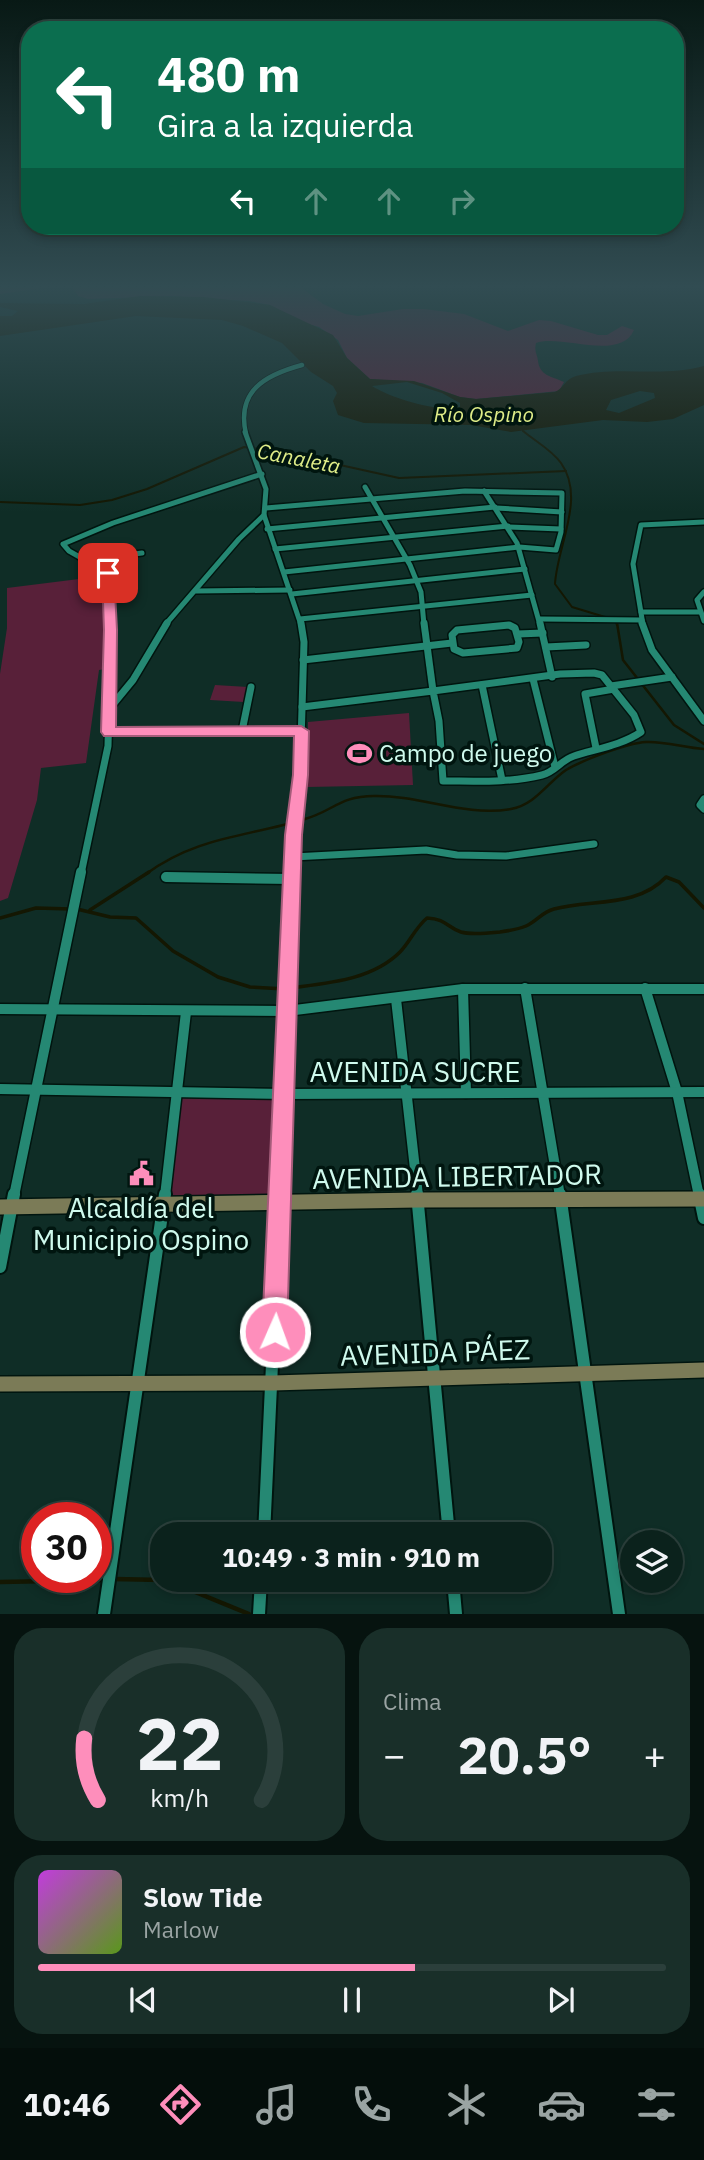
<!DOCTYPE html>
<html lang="es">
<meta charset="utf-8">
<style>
body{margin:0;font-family:"IBM Plex Sans",sans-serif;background:#192f29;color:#f1f3f6;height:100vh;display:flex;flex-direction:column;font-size:26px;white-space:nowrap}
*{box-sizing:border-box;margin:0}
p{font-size:23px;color:#9aa4a3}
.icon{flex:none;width:38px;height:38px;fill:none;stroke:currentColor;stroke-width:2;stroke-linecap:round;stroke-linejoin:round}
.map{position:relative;height:1614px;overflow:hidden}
.sheet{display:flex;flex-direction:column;gap:14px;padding:14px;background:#06130f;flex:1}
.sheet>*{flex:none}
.hud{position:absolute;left:21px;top:21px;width:663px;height:214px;border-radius:28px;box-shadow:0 4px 10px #0003,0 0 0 2px #2b3f3b;background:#0b6e4f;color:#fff;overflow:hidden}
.buttons{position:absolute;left:620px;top:1530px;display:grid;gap:14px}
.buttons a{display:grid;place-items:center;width:63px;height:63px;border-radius:50%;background:#0b221c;box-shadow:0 4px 10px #0003,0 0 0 2px #2b3f3b;font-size:35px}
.speed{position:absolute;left:21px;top:1502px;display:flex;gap:14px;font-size:35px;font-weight:700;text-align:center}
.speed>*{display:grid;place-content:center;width:91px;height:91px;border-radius:50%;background:#0b221c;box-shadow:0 4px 10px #0003,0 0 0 2px #2b3f3b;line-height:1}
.speed .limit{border:10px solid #d22;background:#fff;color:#111}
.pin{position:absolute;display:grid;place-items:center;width:60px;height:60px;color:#fff;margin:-30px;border-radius:14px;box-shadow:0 4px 10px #0006}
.me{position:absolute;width:77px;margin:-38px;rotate:2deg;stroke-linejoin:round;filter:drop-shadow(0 0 5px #0008)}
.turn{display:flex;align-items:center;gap:24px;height:147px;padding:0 21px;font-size:32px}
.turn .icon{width:91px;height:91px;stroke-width:2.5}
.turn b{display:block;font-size:49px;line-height:60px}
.lanes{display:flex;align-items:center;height:66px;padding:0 21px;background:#0003;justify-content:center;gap:35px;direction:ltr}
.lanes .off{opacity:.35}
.big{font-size:52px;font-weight:800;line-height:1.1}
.sheet .tile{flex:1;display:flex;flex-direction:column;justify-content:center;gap:10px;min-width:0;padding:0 24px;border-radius:28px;background:#192f29}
.sheet .dial{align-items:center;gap:0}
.dial svg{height:182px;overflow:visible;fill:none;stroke:#2b3f3b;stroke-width:7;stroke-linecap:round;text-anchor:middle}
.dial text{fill:#f1f3f6;stroke:none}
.song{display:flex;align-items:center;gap:21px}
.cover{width:84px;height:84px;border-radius:10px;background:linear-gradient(135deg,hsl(290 70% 55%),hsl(90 70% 35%))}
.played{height:7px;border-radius:4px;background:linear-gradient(90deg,#fe8ebb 60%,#2b3f3b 60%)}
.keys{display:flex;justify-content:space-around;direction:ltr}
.heat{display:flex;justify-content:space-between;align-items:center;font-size:38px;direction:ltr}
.sheet .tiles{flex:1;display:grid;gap:14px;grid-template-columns:1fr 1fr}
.tile:last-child{grid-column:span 2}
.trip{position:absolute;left:150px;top:1522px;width:402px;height:70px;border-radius:28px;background:#0b221c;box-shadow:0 4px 10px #0003,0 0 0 2px #2b3f3b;font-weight:800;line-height:70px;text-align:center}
.menu{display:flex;height:112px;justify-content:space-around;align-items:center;background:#040e0b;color:#9aa4a3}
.menu .icon{width:49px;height:49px}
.menu .selected{color:#fe8ebb}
.menu b{font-size:32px;color:#f1f3f6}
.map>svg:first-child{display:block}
.green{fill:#582039}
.water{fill:#141702;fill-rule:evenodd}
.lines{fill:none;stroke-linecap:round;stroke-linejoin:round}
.stream-far3{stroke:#141702;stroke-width:2}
.stream-far2{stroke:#141702;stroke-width:2.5}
.stream-far1{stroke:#141702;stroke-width:3.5}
.stream{stroke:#141702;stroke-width:4.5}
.minor-far4-casing{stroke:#00150f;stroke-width:6}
.minor-far3-casing{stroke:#00150f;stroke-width:8}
.minor-far2-casing{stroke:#00150f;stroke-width:10}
.minor-far1-casing{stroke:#00150f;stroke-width:13}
.minor-casing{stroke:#00150f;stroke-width:16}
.major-casing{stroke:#00150f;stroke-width:18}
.minor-far4{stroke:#258873;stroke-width:4.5}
.minor-far3{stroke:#258873;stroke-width:5}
.minor-far2{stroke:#258873;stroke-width:7}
.minor-far1{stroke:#258873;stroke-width:10}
.minor{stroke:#258873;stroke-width:12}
.major{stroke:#7b7b57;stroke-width:15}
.route{fill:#fe8ebb;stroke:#a55c7a;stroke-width:2}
.labels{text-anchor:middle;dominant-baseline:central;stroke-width:7;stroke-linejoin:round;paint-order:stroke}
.far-water-label{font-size:21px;font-style:italic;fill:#dfed88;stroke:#00150f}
.poi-label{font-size:24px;fill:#cffaed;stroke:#00150f;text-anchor:start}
.near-street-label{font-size:28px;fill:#cffaed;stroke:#00150f}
.near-poi-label{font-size:28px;fill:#cffaed;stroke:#00150f}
</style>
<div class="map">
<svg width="704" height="1614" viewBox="0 0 704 1614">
<rect width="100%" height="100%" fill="#0f2d26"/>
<!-- green -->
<g class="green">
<path d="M0,286H299L323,304L345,314L358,316L403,309H424L464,314L508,331L539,320L551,321L598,335H607L622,326L634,330C620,362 561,334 536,343C534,352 537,353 538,361C540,376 551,376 564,382L559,391L476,399L460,397L422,383L370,379L347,358L338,340L319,327L301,322L270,305L249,301L172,296L88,299L78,296L73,288L56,286L0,294Z"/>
<path d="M103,576L105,669L99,670L86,763L41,768L37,800L8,898L0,901V674L7,628V588Z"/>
<path d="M215,685L248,687L244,702L210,700Z"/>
<path d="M409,713L413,785L307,787L308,722Z"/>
<path d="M177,1093L285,1094L279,1203H164Z"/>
</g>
<!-- water -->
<path class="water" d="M140,296L204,297L270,305L333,335L347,358L370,379L414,381L460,397L476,399L555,392C564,388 565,379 576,376C617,365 662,378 704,366V405L673,419L647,422L603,420L511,432L471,425L364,423L338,415L333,401L337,393L333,386L311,372L282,343L243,326L222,320L136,316L0,336V316H12L18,311L0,307V303L84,304ZM407,382L442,393L460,403V407C440,413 390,398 372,386ZM640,391L654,393L655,398L619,413L606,410L611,400Z"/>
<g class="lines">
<!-- stream-far3 -->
<g class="stream-far3">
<path d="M523,431C535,441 552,450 561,463C586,498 557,546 555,584L572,607L605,617"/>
<path d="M0,502L80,505L112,500L147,489L244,447L281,452L399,478L566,471"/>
<path d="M616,622L617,625"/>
</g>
<!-- stream-far2 -->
<g class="stream-far2">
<path d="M617,623L623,660L674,725L704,744"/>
<path d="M146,874C198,836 247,837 305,819C333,811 340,796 374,796C420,795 464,817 511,809C535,805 547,783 566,770C583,760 627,743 646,742C665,741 685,748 704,749"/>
</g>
<!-- stream-far1 -->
<g class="stream-far1">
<path d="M77,909L110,917L136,918L173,951L218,977L250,987L285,989"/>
<path d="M90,910L149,872"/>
<path d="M0,918L36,908L71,909"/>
<path d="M291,988C328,983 372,980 400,952C410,942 415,928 427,918C447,919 446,927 461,932C471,935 489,933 500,932C507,931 519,929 526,926C537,921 542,912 554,909C591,899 637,908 666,877L679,882L704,908"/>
</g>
<!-- stream -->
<g class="stream">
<path d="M114,1579L163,1580"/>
<path d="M166,1580L249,1614"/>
<path d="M0,1582L104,1580"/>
</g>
<defs>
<path id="minor-far4" d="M246,434C236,391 265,375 302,365"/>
<g id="minor-far3">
<path d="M365,487L410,565L421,592L424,625"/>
<path d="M484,491L517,543L540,625"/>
<path d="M266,508L465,491L562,493L561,532L556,550L519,547L284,572"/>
<path d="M496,508L562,512"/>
<path d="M264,515L301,625"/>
<path d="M509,527L561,529"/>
<path d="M267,529L495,507"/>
<path d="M275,549L508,526"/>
<path d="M108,573L69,551L63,544L113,523L262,474"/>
<path d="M196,591L290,590"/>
<path d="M704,592L697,600L704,621"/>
<path d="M292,594L525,569"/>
<path d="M641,612H700"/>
<path d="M300,619L532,595"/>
<path d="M540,619L642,620"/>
<path d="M111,625L108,573L113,557L142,553"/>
<path d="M165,625L239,539L264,515L266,489L245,432"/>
<path d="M507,625H509"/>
<path d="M643,625L633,564L641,525L704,522"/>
</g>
<g id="minor-far2">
<path d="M424,623L433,691"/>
<path d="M540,623L552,677"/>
<path d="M642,623L652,650L704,721"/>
<path d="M509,625L515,628L519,642L517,648L463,653L454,649L452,635L457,630Z"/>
<path d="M518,634L543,633"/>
<path d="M546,647L586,645"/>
<path d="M303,660L452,643"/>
<path d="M594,673L602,675L634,715L641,732C622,745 596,749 574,756C561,760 555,772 542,775C510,783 475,781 443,781L439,721L433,691L560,674Z"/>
<path d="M533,679L555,767"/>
<path d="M482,685L502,780"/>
<path d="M611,686L672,677"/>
<path d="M302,707L433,691"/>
<path d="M110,708L133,680L167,623"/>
<path d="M242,731L251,687"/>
<path d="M109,732L301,731"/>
<path d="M596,748L585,694L614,689"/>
<path d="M704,799L700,805L704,809"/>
<path d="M293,857L426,850L457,855L506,856L594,844"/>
<path d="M81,874L108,746L111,623"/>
<path d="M293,874L300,775L304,642L301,623"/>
</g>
<g id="minor-far1">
<path d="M166,877L292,879"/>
<path d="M525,988L560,1196"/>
<path d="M645,988L677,1092L699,1196"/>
<path d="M463,989L466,1093"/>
<path d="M396,999L418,1196"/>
<path d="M0,1009L287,1011L463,989H704"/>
<path d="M0,1089L285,1094L704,1092"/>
<path d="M14,1196L81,872"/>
<path d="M165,1196L186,1012"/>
<path d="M280,1196L293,872"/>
</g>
<g id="minor">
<path d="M417,1194L449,1535"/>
<path d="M560,1194L619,1614"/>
<path d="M699,1194L704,1218"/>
<path d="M0,1267L14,1194"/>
<path d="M264,1535L280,1194"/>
<path d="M453,1580L456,1614"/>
<path d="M104,1614L165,1194"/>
<path d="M259,1614L261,1580"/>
</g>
<g id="major">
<path d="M0,1207L418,1200L704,1199"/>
<path d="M0,1384L273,1383L704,1370"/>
</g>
</defs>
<!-- minor-far4 casing -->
<use href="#minor-far4" class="minor-far4-casing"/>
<!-- minor-far3 casing -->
<use href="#minor-far3" class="minor-far3-casing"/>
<!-- minor-far2 casing -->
<use href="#minor-far2" class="minor-far2-casing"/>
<!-- minor-far1 casing -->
<use href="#minor-far1" class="minor-far1-casing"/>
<!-- minor casing -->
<use href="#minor" class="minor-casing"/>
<!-- major casing -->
<use href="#major" class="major-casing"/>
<!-- minor-far4 -->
<use href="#minor-far4" class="minor-far4"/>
<!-- minor-far3 -->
<use href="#minor-far3" class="minor-far3"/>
<!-- minor-far2 -->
<use href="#minor-far2" class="minor-far2"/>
<!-- minor-far1 -->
<use href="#minor-far1" class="minor-far1"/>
<!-- minor -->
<use href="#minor" class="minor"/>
<!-- major -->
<use href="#major" class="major"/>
</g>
<!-- sky -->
<linearGradient id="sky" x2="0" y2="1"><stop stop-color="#081915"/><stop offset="0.56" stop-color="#314c52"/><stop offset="1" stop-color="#314c52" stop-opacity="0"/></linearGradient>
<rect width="704" height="512" fill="url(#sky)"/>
<!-- route -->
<path class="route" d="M108,569L114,573L117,630L116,727L301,726L309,731L308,775L302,835L287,1332L283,1340L275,1344L266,1340L262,1332L285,835L293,775L294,736H104L101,732L104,630L102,573Z"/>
<!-- icons -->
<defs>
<symbol id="stadium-bare" viewBox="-9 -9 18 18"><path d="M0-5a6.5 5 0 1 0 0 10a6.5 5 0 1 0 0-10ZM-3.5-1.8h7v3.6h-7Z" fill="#fe8ebb" stroke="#00150f" stroke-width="2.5" paint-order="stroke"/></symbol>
<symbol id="civic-bare" viewBox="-9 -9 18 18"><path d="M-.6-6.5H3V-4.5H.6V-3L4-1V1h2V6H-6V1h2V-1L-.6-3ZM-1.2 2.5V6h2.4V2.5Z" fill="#fe8ebb" stroke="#00150f" stroke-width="2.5" paint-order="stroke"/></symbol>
</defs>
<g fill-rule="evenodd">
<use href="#stadium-bare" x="342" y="736" width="35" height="35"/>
<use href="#civic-bare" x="124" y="1156" width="35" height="35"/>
</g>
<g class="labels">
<!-- far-water labels -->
<g class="far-water-label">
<text x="484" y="414">Río Ospino</text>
<text transform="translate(299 458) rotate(11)">Canaleta</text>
</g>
<!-- poi labels -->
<g class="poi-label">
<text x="379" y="753">Campo de juego</text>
</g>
<!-- near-street labels -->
<g class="near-street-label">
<text x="415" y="1071">AVENIDA SUCRE</text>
<text transform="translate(457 1176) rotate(-1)">AVENIDA LIBERTADOR</text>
<text transform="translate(435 1352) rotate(-2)">AVENIDA PÁEZ</text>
</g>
<!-- near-poi labels -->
<g class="near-poi-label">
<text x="141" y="1207">Alcaldía del<tspan x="141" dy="32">Municipio Ospino</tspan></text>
</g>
</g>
</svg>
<div class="buttons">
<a><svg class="icon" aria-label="layers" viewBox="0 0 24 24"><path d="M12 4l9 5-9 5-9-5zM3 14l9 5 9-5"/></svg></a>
</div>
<div class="speed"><div class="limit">30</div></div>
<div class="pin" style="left:108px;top:573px;background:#d93025"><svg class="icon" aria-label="arrive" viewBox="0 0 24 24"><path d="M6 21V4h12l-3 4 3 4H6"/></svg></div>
<svg class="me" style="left:275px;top:1332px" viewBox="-20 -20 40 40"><circle r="17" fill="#fe8ebb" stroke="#fff" stroke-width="3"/><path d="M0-11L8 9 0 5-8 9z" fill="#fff"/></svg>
<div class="trip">10:49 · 3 min · 910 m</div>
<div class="hud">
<div class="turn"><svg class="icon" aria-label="left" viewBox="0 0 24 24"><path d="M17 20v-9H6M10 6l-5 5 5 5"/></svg><div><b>480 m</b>Gira a la izquierda</div></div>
<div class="lanes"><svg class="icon" aria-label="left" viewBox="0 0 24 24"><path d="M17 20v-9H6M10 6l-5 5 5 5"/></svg><svg class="icon off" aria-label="ahead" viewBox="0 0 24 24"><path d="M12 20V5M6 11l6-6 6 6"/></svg><svg class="icon off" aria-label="ahead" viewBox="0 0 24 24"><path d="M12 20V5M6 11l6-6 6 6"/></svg><svg class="icon off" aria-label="right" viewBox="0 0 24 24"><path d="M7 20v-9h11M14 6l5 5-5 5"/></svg></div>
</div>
</div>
<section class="sheet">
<div class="tiles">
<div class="tile dial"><svg viewBox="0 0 100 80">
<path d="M14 69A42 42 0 1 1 86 69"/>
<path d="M14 69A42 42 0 0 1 8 42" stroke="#fe8ebb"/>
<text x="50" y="56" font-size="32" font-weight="700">22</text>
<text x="50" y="72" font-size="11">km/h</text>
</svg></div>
<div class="tile"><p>Clima</p>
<div class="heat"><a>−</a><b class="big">20.5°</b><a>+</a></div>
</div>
<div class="tile">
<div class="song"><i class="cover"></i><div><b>Slow Tide</b><p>Marlow</p></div></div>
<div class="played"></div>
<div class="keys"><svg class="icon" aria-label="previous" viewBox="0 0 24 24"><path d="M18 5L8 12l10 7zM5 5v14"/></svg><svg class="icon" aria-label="pause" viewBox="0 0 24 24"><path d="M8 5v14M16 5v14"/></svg><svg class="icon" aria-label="next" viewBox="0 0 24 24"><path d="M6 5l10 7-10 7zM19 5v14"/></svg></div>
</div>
</div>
</section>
<nav class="menu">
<b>10:46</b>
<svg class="icon selected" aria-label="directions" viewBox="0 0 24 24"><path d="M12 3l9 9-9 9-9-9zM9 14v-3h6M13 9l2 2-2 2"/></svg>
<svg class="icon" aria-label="music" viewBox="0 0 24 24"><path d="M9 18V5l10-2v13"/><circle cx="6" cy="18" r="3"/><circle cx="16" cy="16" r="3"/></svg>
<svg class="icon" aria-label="phone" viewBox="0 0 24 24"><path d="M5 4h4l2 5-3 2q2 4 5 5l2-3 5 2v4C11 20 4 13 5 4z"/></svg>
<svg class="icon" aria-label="climate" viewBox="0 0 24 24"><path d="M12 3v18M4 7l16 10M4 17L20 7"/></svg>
<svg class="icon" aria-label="car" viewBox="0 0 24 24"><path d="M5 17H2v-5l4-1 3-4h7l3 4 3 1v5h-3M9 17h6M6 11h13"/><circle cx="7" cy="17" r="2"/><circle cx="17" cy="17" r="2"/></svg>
<svg class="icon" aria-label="filters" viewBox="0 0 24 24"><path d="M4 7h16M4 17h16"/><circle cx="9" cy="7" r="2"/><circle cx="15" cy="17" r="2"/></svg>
</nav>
